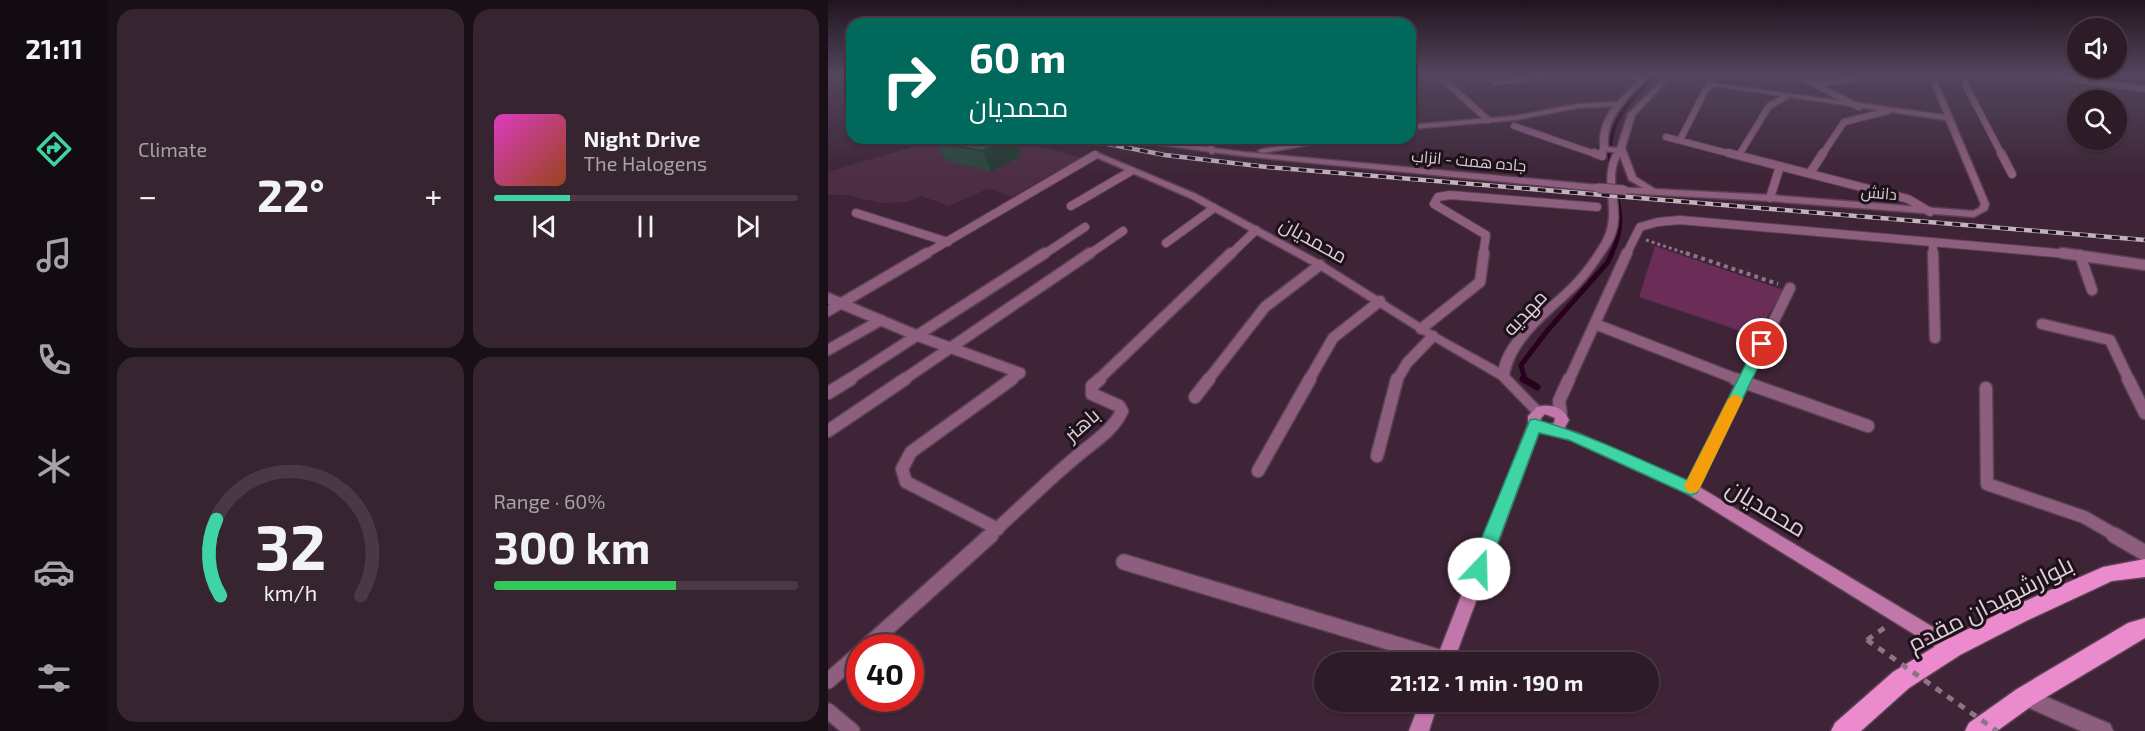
<!DOCTYPE html>
<meta charset="utf-8">
<style>
body{margin:0;font-family:"Exo 2",Cairo,sans-serif;background:#362430;color:#f1f3f6;height:100vh;display:flex;flex-direction:column;font-size:22px;white-space:nowrap}
*{box-sizing:border-box;margin:0}
p{font-size:20px;color:#a7a1a8}
.icon{flex:none;width:33px;height:33px;fill:none;stroke:currentColor;stroke-width:2;stroke-linecap:round;stroke-linejoin:round}
.map{position:relative;flex:1;overflow:hidden}
.sheet{display:flex;flex-direction:column;gap:9px;padding:9px;background:#190f16;width:720px}
.sheet>*{flex:none}
.hud{position:absolute;left:18px;top:18px;width:570px;height:126px;border-radius:18px;box-shadow:0 2px 4px #0004,0 0 0 2px #493945;background:#00695c;color:#fff;overflow:hidden}
.controls{position:absolute;left:1239px;top:18px;display:grid;gap:12px}
.controls a{display:grid;place-items:center;width:60px;height:60px;border-radius:50%;background:#2e1b28;box-shadow:0 2px 4px #0004,0 0 0 2px #493945;font-size:30px}
.speed{position:absolute;left:18px;top:634px;display:flex;gap:12px;font-size:30px;font-weight:700;text-align:center}
.speed>*{display:grid;place-content:center;width:78px;height:78px;border-radius:50%;background:#2e1b28;box-shadow:0 2px 4px #0004,0 0 0 2px #493945;line-height:1}
.speed .limit{border:9px solid #d22;background:#fff;color:#111}
.pin{position:absolute;display:grid;place-items:center;width:51px;height:51px;color:#fff;margin:-26px;border:3px solid #fff;border-radius:50%;box-shadow:0 2px 6px #0007}
.me{position:absolute;width:66px;margin:-33px;rotate:21deg;stroke-linejoin:round;filter:drop-shadow(0 0 4px #0008)}
.turn{display:flex;align-items:center;gap:21px;height:126px;padding:0 24px;font-size:27px}
.turn .icon{width:78px;height:78px;stroke-width:2.5}
.turn b{display:block;font-size:42px;line-height:51px}
.big{font-size:45px;font-weight:700;line-height:1.1}
.sheet .tile{flex:1;display:flex;flex-direction:column;justify-content:center;gap:9px;min-width:0;padding:0 21px;border-radius:18px;background:#362430}
.sheet .dial{align-items:center;gap:0}
.dial svg{height:156px;overflow:visible;fill:none;stroke:#493945;stroke-width:7;stroke-linecap:round;text-anchor:middle}
.dial text{fill:#f1f3f6;stroke:none}
.song{display:flex;align-items:center;gap:18px}
.cover{width:72px;height:72px;border-radius:9px;background:linear-gradient(135deg,hsl(310 70% 55%),hsl(20 70% 35%))}
.played{height:6px;border-radius:3px;background:linear-gradient(90deg,#3ed4a3 25%,#493945 25%)}
.keys{display:flex;justify-content:space-around;direction:ltr}
.heat{display:flex;justify-content:space-between;align-items:center;font-size:33px;direction:ltr}
.charge{height:9px;border-radius:4px;background:linear-gradient(90deg,#34c759 60%,#493945 0)}
.sheet .tiles{flex:1;display:grid;gap:9px;grid-template-columns:repeat(2,1fr)}
.trip{position:absolute;left:486px;top:652px;width:345px;height:60px;border-radius:30px;background:#2e1b28;box-shadow:0 2px 4px #0004,0 0 0 2px #493945;font-weight:700;line-height:60px;text-align:center}
main{display:flex;flex:1;min-height:0}
.dock{display:flex;flex-direction:column;width:108px;justify-content:space-around;align-items:center;background:#120b10;color:#a7a1a8}
.dock .icon{width:42px;height:42px}
.dock .on{color:#3ed4a3}
.dock b{font-size:27px;color:#f1f3f6}
.map>svg:first-child{display:block}
.built{fill:#4d2d43}
.green{fill:#6a2d58}
.lines{fill:none;stroke-linecap:round;stroke-linejoin:round}
.stream-far3{stroke:#29001f;stroke-width:4}
.stream-far2{stroke:#29001f;stroke-width:4.5}
.stream-far1{stroke:#29001f;stroke-width:5}
.stream{stroke:#29001f;stroke-width:7}
.lane-far4-casing{stroke:#5b4253;stroke-width:8}
.lane-far3-casing{stroke:#5b4253;stroke-width:10}
.lane-far2-casing{stroke:#5b4253;stroke-width:13}
.lane-far1-casing{stroke:#5b4253;stroke-width:15}
.lane-casing{stroke:#5b4253;stroke-width:18}
.street-casing{stroke:#5b4253;stroke-width:3}
.secondary-casing{stroke:#5b4253;stroke-width:3}
.primary-casing{stroke:#5b4253;stroke-width:3}
.path-far2{stroke:#8c7685;stroke-width:3;stroke-dasharray:3 3;stroke-linecap:butt}
.path-far1{stroke:#8c7685;stroke-width:4;stroke-dasharray:4 4;stroke-linecap:butt}
.path{stroke:#8c7685;stroke-width:5;stroke-dasharray:7 7;stroke-linecap:butt}
.lane-far4{stroke:#8d5e7d;stroke-width:6}
.lane-far3{stroke:#8d5e7d;stroke-width:8}
.lane-far2{stroke:#8d5e7d;stroke-width:10}
.lane-far1{stroke:#8d5e7d;stroke-width:12}
.lane{stroke:#8d5e7d;stroke-width:15}
.street{fill:#8d5e7d;fill-rule:evenodd}
.secondary{fill:#c277aa;fill-rule:evenodd}
.primary{fill:#eb8acd;fill-rule:evenodd}
.rail-casing{stroke:#c4b2be;stroke-width:4.5}
.rail{stroke:#1e121a;stroke-width:3;stroke-dasharray:8;stroke-linecap:butt}
.street-bridge-casing{stroke:#5b4253;stroke-width:11;stroke-linecap:butt}
.path-bridge{stroke:#8c7685;stroke-width:5;stroke-dasharray:7 7;stroke-linecap:butt}
.street-bridge{stroke:#8d5e7d;stroke-width:9}
.wall{fill:#2a483c}
.shaded-wall{fill:#223b31}
.building{fill:#315446;stroke:#223b31;stroke-width:1.5}
.route{fill:#3ed4a3;stroke:#288a6a;stroke-width:1.5}
.slow{fill:#f59e0b}
.labels{text-anchor:middle;dominant-baseline:central;stroke-width:6;stroke-linejoin:round;paint-order:stroke}
.far-street-label{font-size:16px;fill:#decdd8;stroke:#1e121a}
.street-label{font-size:20px;fill:#decdd8;stroke:#1e121a}
.near-street-label{font-size:24px;fill:#decdd8;stroke:#1e121a}
</style>
<main>
<nav class="dock">
<b>21:11</b>
<svg class="icon on" aria-label="directions" viewBox="0 0 24 24"><path d="M12 3l9 9-9 9-9-9zM9 14v-3h6M13 9l2 2-2 2"/></svg>
<svg class="icon" aria-label="music" viewBox="0 0 24 24"><path d="M9 18V5l10-2v13"/><circle cx="6" cy="18" r="3"/><circle cx="16" cy="16" r="3"/></svg>
<svg class="icon" aria-label="phone" viewBox="0 0 24 24"><path d="M5 4h4l2 5-3 2q2 4 5 5l2-3 5 2v4C11 20 4 13 5 4z"/></svg>
<svg class="icon" aria-label="climate" viewBox="0 0 24 24"><path d="M12 3v18M4 7l16 10M4 17L20 7"/></svg>
<svg class="icon" aria-label="car" viewBox="0 0 24 24"><path d="M5 17H2v-5l4-1 3-4h7l3 4 3 1v5h-3M9 17h6M6 11h13"/><circle cx="7" cy="17" r="2"/><circle cx="17" cy="17" r="2"/></svg>
<svg class="icon" aria-label="filters" viewBox="0 0 24 24"><path d="M4 7h16M4 17h16"/><circle cx="9" cy="7" r="2"/><circle cx="15" cy="17" r="2"/></svg>
</nav>
<section class="sheet">
<div class="tiles">
<div class="tile"><p>Climate</p>
<div class="heat"><a>−</a><b class="big">22°</b><a>+</a></div>
</div>
<div class="tile">
<div class="song"><i class="cover"></i><div><b>Night Drive</b><p>The Halogens</p></div></div>
<div class="played"></div>
<div class="keys"><svg class="icon" aria-label="previous" viewBox="0 0 24 24"><path d="M18 5L8 12l10 7zM5 5v14"/></svg><svg class="icon" aria-label="pause" viewBox="0 0 24 24"><path d="M8 5v14M16 5v14"/></svg><svg class="icon" aria-label="next" viewBox="0 0 24 24"><path d="M6 5l10 7-10 7zM19 5v14"/></svg></div>
</div>
<div class="tile dial"><svg viewBox="0 0 100 80">
<path d="M14 69A42 42 0 1 1 86 69"/>
<path d="M14 69A42 42 0 0 1 12 30" stroke="#3ed4a3"/>
<text x="50" y="56" font-size="32" font-weight="700">32</text>
<text x="50" y="72" font-size="11">km/h</text>
</svg></div>
<div class="tile"><p>Range · 60%</p><b class="big">300 km</b><div class="charge"></div></div>
</div>
</section>
<div class="map">
<svg width="1317" height="731" viewBox="0 0 1317 731">
<rect width="100%" height="100%" fill="#3e2436"/>
<!-- built -->
<path class="built" d="M114,138H180L254,158L183,197L161,188L121,206L93,196L79,202L53,203L18,195H0V172Z"/>
<!-- green -->
<path class="green" d="M827,246L956,290L927,336L811,297Z"/>
<g class="lines">
<!-- stream-far3 -->
<path class="stream-far3" d="M782,155C780,121 806,95 829,74"/>
<!-- stream-far2 -->
<g class="stream-far2">
<path d="M782,153L783,166"/>
<path d="M783,255C796,228 793,216 787,188"/>
</g>
<!-- stream-far1 -->
<path class="stream-far1" d="M697,380L693,365L719,331L780,262L784,253"/>
<!-- stream -->
<path class="stream" d="M695,379L709,387"/>
<defs>
<g id="lane-far4">
<path d="M609,74L660,120"/>
<path d="M967,74L1031,107"/>
<path d="M1144,74L1139,76L1137,84L1174,155"/>
<path d="M1210,74L1317,89"/>
<path d="M667,82L742,74"/>
<path d="M987,84L1028,78"/>
<path d="M686,126L770,155"/>
<path d="M838,137L907,155"/>
<path d="M380,138L384,151"/>
<path d="M852,140L878,89L883,85L881,83L889,74"/>
<path d="M774,155L775,147"/>
<path d="M911,155L941,106L959,96"/>
<path d="M994,155L1016,122L1060,111"/>
</g>
<g id="lane-far3">
<path d="M766,153L774,156V153"/>
<path d="M901,153L1080,199L1102,212"/>
<path d="M1173,153L1184,174"/>
<path d="M982,173L995,153"/>
<path d="M942,198L952,166"/>
<path d="M243,206L303,171"/>
<path d="M28,213L120,242"/>
<path d="M1105,242V255"/>
<path d="M338,243L386,208"/>
<path d="M96,255L267,155"/>
<path d="M215,255L257,227"/>
<path d="M260,255L295,231"/>
<path d="M402,255L428,230"/>
<path d="M655,255L658,235L606,204L610,197L622,195L769,207"/>
<path d="M798,255L812,227L830,222L852,220L1251,255"/>
</g>
<g id="lane-far2">
<path d="M1105,253L1107,338"/>
<path d="M1234,253L1317,265"/>
<path d="M1252,255L1264,290"/>
<path d="M0,298L90,336L192,373"/>
<path d="M0,311L99,253"/>
<path d="M767,324L911,380"/>
<path d="M1214,324L1282,340L1301,380"/>
<path d="M593,329L652,282L656,253"/>
<path d="M0,350L53,320"/>
<path d="M20,380L217,253"/>
<path d="M75,380L262,253"/>
<path d="M182,380L192,373"/>
<path d="M270,380L403,253"/>
<path d="M380,380L437,307L492,265"/>
<path d="M481,380L505,338L552,301"/>
<path d="M569,380L579,363L605,336"/>
<path d="M741,380L799,253"/>
<path d="M917,380L962,288"/>
</g>
<g id="lane-far1">
<path d="M907,379L1040,426"/>
<path d="M1300,379L1317,413"/>
<path d="M1158,388L1159,484L1256,517L1289,536"/>
<path d="M0,393L23,379"/>
<path d="M367,397L381,379"/>
<path d="M733,417L731,401L741,379"/>
<path d="M0,431L77,379"/>
<path d="M549,456L569,379"/>
<path d="M430,471L482,379"/>
<path d="M863,489L917,379"/>
<path d="M170,529L78,482L74,469L83,452L184,379"/>
<path d="M161,536C190,510 218,482 248,457C264,443 285,431 294,411L291,406L264,394V386L272,379"/>
</g>
<g id="lane">
<path d="M1286,535L1317,553"/>
<path d="M296,562L617,659"/>
<path d="M37,648L163,535"/>
<path d="M0,681L32,653"/>
<path d="M0,711L24,731"/>
</g>
<g id="street">
<path d="M817,74H824C804,95 777,114 780,147L789,148L800,114L840,74H846L807,115L797,148L808,177L827,189L942,195L1145,211L1151,208L1153,204L1118,120L880,85L883,83L1117,115L1100,74H1106L1161,204L1159,210L1146,217L942,201L796,193L793,192V188H815L801,180L792,156C777,184 802,213 782,245C773,259 763,274 752,286C726,313 689,336 681,375L716,411L715,414H705L671,379L601,338L488,267L362,198L263,155L270,153L368,194L496,263L609,334L671,368C678,334 721,306 744,282C755,271 764,258 772,245C793,214 769,183 786,152L773,151C769,134 776,120 785,106L750,108L687,120L582,129V125L687,116L750,104L789,102Z"/>
<path d="M291,138H312L415,152L770,185L774,188L770,191L415,156L295,140Z"/>
<path d="M498,138H515L511,140L434,153L430,151L434,149Z"/>
<path d="M1197,688L1282,724L1285,731H1253L1190,703L1188,697L1190,691Z"/>
</g>
<g id="secondary">
<path d="M784,74H794L816,80L813,82Z"/>
<path d="M714,406C727,405 735,408 741,420L736,429L750,433L868,485L1130,642L1133,648L1130,654L1124,656L1118,654L858,493L742,440L711,432L625,663H607L700,424V416L709,407ZM717,414L727,418L726,423L720,425L713,422V418Z"/>
<path d="M592,702H610L601,731H581Z"/>
</g>
<g id="primary">
<path d="M1317,559V577L1284,581L1200,620L1132,655L1081,688L1033,731H1003L1007,723L1065,672L1116,641L1186,606L1275,567Z"/>
<path d="M1317,618V638L1205,705L1169,731H1137L1141,723L1189,689L1300,623Z"/>
</g>
</defs>
<!-- lane-far4 casing -->
<use href="#lane-far4" class="lane-far4-casing"/>
<!-- lane-far3 casing -->
<use href="#lane-far3" class="lane-far3-casing"/>
<!-- lane-far2 casing -->
<use href="#lane-far2" class="lane-far2-casing"/>
<!-- lane-far1 casing -->
<use href="#lane-far1" class="lane-far1-casing"/>
<!-- lane casing -->
<use href="#lane" class="lane-casing"/>
<!-- street casing -->
<use href="#street" class="street-casing"/>
<!-- secondary casing -->
<use href="#secondary" class="secondary-casing"/>
<!-- primary casing -->
<use href="#primary" class="primary-casing"/>
<!-- path-far2 -->
<path class="path-far2" d="M818,240L863,255"/>
<!-- path-far1 -->
<path class="path-far1" d="M858,253L950,284"/>
<!-- path -->
<path class="path" d="M1039,640L1059,626"/>
<!-- lane-far4 -->
<use href="#lane-far4" class="lane-far4"/>
<!-- lane-far3 -->
<use href="#lane-far3" class="lane-far3"/>
<!-- lane-far2 -->
<use href="#lane-far2" class="lane-far2"/>
<!-- lane-far1 -->
<use href="#lane-far1" class="lane-far1"/>
<!-- lane -->
<use href="#lane" class="lane"/>
<!-- street -->
<use href="#street" class="street"/>
<!-- secondary -->
<use href="#secondary" class="secondary"/>
<!-- primary -->
<use href="#primary" class="primary"/>
<defs>
<path id="rail" d="M249,138L337,155L439,167L1317,240"/>
</defs>
<!-- rail casing -->
<use href="#rail" class="rail-casing"/>
<!-- rail -->
<use href="#rail" class="rail"/>
<defs>
<path id="street-bridge" d="M770,188L796,190"/>
</defs>
<!-- street-bridge casing -->
<use href="#street-bridge" class="street-bridge-casing"/>
<!-- path-bridge -->
<path class="path-bridge" d="M1039,640L1169,731"/>
<!-- street-bridge -->
<use href="#street-bridge" class="street-bridge"/>
</g>
<!-- wall -->
<path class="wall" d="M118,138H187L194,156L163,171L118,161L108,142Z"/>
<!-- shaded-wall -->
<path class="shaded-wall" d="M183,138H187L194,156L163,171L154,151Z"/>
<!-- building -->
<path class="building" d="M118,138H183L154,151L108,142Z"/>
<!-- sky -->
<linearGradient id="sky" x2="0" y2="1"><stop stop-color="#22141e"/><stop offset="0.42" stop-color="#52455d"/><stop offset="1" stop-color="#52455d" stop-opacity="0"/></linearGradient>
<rect width="1317" height="176" fill="url(#sky)"/>
<!-- route -->
<path class="route" d="M934,340L941,344L869,493L863,495L857,493L741,440L711,433L660,569L657,575L651,577L644,575L641,569L702,420L707,419C759,434 809,458 859,480L928,344Z"/>
<!-- slow -->
<path class="slow" d="M907,394L915,399L873,486L870,491L865,493L859,491L856,486L900,399Z"/>
<g class="labels">
<!-- far-street labels -->
<g class="far-street-label">
<text transform="translate(641 160) rotate(5)">جاده همت - انزاب</text>
<text transform="translate(1051 192) rotate(5)">دانش</text>
</g>
<!-- street labels -->
<g class="street-label">
<text transform="translate(486 239) rotate(29)">محمدیان</text>
<text transform="translate(696 312) rotate(-47)">مهدیه</text>
<text transform="translate(253 424) rotate(-41)">باهنر</text>
</g>
<!-- near-street labels -->
<g class="near-street-label">
<text transform="translate(939 507) rotate(31)">محمدیان</text>
<text transform="translate(1162 603) rotate(-27)">بلوارشهیدان مقدم</text>
</g>
</g>
</svg>
<div class="controls">
<a><svg class="icon" aria-label="sound" viewBox="0 0 24 24"><path d="M4 9h4l5-4v14l-5-4H4zM17 9q2 3 0 6"/></svg></a>
<a><svg class="icon" aria-label="search" viewBox="0 0 24 24"><circle cx="10" cy="10" r="6"/><path d="M15 15l6 6"/></svg></a>
</div>
<div class="speed"><div class="limit">40</div></div>
<div class="pin" style="left:934px;top:344px;background:#d93025"><svg class="icon" aria-label="arrive" viewBox="0 0 24 24"><path d="M6 21V4h12l-3 4 3 4H6"/></svg></div>
<svg class="me" style="left:651px;top:569px" viewBox="-20 -20 40 40"><circle r="19" fill="#fff"/><path d="M0-13L10 11 0 6-10 11z" fill="#3ed4a3"/></svg>
<div class="trip">21:12 · 1 min · 190 m</div>
<div class="hud">
<div class="turn"><svg class="icon" aria-label="right" viewBox="0 0 24 24"><path d="M7 20v-9h11M14 6l5 5-5 5"/></svg><div><b>60 m</b>محمدیان</div></div>
</div>
</div>
</main>
